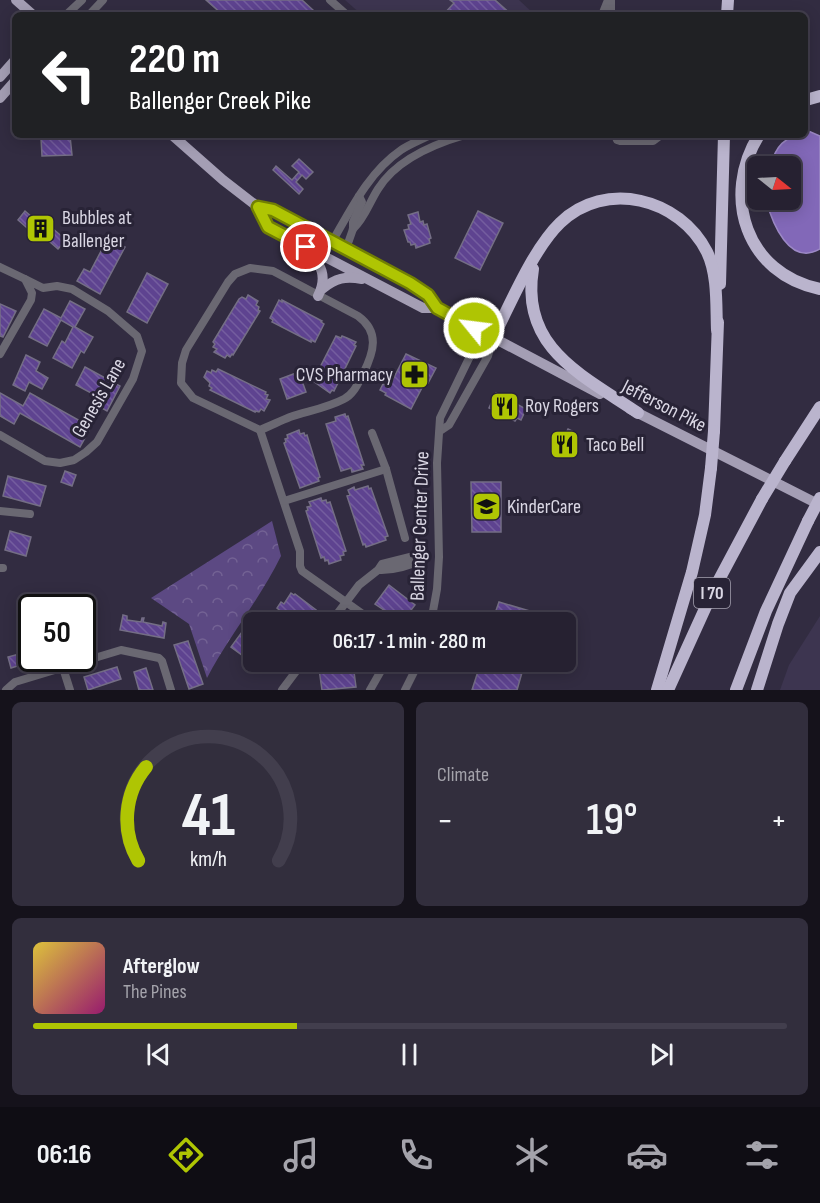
<!DOCTYPE html>
<meta charset="utf-8">
<style>
body{margin:0;font-family:"Sofia Sans Condensed",sans-serif;background:#322e3d;color:#f1f3f6;height:100vh;display:flex;flex-direction:column;font-size:22px;white-space:nowrap}
*{box-sizing:border-box;margin:0}
p{font-size:20px;color:#a4a3ab}
.icon{flex:none;width:33px;height:33px;fill:none;stroke:currentColor;stroke-width:2;stroke-linecap:round;stroke-linejoin:round}
.map{position:relative;height:690px;overflow:hidden}
.drawer{display:flex;flex-direction:column;gap:12px;padding:12px;background:#15121b;flex:1}
.drawer>*{flex:none}
.hud{position:absolute;left:12px;top:12px;width:796px;height:126px;border-radius:9px;box-shadow:0 3px 15px #0003,0 0 0 2px #423e4d;background:#202124;color:#fff;overflow:hidden}
.needle{width:39px;rotate:108deg}
.tools{position:absolute;left:747px;top:156px;display:grid;gap:12px}
.tools a{display:grid;place-items:center;width:54px;height:54px;border-radius:9px;background:#262131;box-shadow:0 3px 15px #0003,0 0 0 2px #423e4d;font-size:30px}
.speed{position:absolute;left:18px;top:594px;display:flex;gap:12px;font-size:30px;font-weight:700;text-align:center}
.speed>*{display:grid;place-content:center;width:78px;height:78px;border-radius:50%;background:#262131;box-shadow:0 3px 15px #0003,0 0 0 2px #423e4d;line-height:1}
.speed .limit{border:3px solid #111;border-radius:9px;background:#fff;color:#111}
.pin{position:absolute;display:grid;place-items:center;width:51px;height:51px;color:#fff;margin:-26px;border:3px solid #fff;border-radius:50%;box-shadow:0 2px 6px #0007}
.me{position:absolute;width:66px;margin:-33px;rotate:299deg;stroke-linejoin:round;filter:drop-shadow(0 0 4px #0008)}
.turn{display:flex;align-items:center;gap:21px;height:126px;padding:0 18px;font-size:27px}
.turn .icon{width:78px;height:78px;stroke-width:2.5}
.turn b{display:block;font-size:42px;line-height:51px}
.big{font-size:45px;font-weight:600;line-height:1.1}
.drawer .widget{flex:1;display:flex;flex-direction:column;justify-content:center;gap:9px;min-width:0;padding:0 21px;border-radius:9px;background:#322e3d}
.drawer .dial{align-items:center;gap:0}
.dial svg{height:156px;overflow:visible;fill:none;stroke:#423e4d;stroke-width:7;stroke-linecap:round;text-anchor:middle}
.dial text{fill:#f1f3f6;stroke:none}
.song{display:flex;align-items:center;gap:18px}
.cover{width:72px;height:72px;border-radius:9px;background:linear-gradient(135deg,hsl(50 70% 55%),hsl(320 70% 35%))}
.played{height:6px;border-radius:3px;background:linear-gradient(90deg,#afc503 35%,#423e4d 35%)}
.keys{display:flex;justify-content:space-around;direction:ltr}
.heat{display:flex;justify-content:space-between;align-items:center;font-size:33px;direction:ltr}
.drawer .tiles{flex:1;display:grid;gap:12px;grid-template-columns:1fr 1fr}
.widget:last-child{grid-column:span 2}
.trip{position:absolute;left:243px;top:612px;width:333px;height:60px;border-radius:9px;background:#262131;box-shadow:0 3px 15px #0003,0 0 0 2px #423e4d;font-weight:600;line-height:60px;text-align:center}
.menu{display:flex;height:96px;justify-content:space-around;align-items:center;background:#0f0d14;color:#a4a3ab}
.menu .icon{width:42px;height:42px}
.menu .on{color:#afc503}
.menu b{font-size:27px;color:#f1f3f6}
.map>svg:first-child{display:block}
.built{fill:#3d3550}
.park{fill:url(#park-crowns)}
.water{fill:#8268b8;stroke:#9c89c5;stroke-width:1.5}
.building{fill:url(#building-back-hatch);stroke:#746e85;stroke-width:1.5}
.lines{fill:none;stroke-linecap:round;stroke-linejoin:round}
.minor{stroke:#6a6872;stroke-width:8}
.major{stroke:#a49eb4;stroke-width:10}
.highway{stroke:#bab4cd;stroke-width:12}
.highway-bridge{stroke:#bab4cd;stroke-width:12}
.route-casing{stroke:#728002;stroke-width:15}
.route{stroke:#afc503;stroke-width:10}
.labels{text-anchor:middle;dominant-baseline:central;stroke-width:6;stroke-linejoin:round;paint-order:stroke}
.shield{fill:#282336;stroke:#a5a1b0;stroke-width:1.5}
.shield-label{font-size:18px;font-weight:bold;fill:#dad7e4}
.poi-label{font-size:20px;fill:#dad7e4;stroke:#282336;text-anchor:start}
.street-label{font-size:20px;fill:#dad7e4;stroke:#282336}
</style>
<div class="map">
<svg width="820" height="690" viewBox="0 0 820 690">
<defs>
<pattern id="park-crowns" width="20" height="18" patternUnits="userSpaceOnUse" patternTransform="scale(1.5)"><rect width="20" height="18" fill="#5c4983"/><path d="M2 6a3 3 0 1 1 6 0M12 15a3 3 0 1 1 6 0" fill="none" stroke="#736294"/></pattern>
<pattern id="building-back-hatch" width="6" height="6" patternUnits="userSpaceOnUse" patternTransform="scale(1.5)"><rect width="6" height="6" fill="#5e4390"/><path d="M-1 5l2 2M0 0l6 6M5-1l2 2" fill="none" stroke="#745d9f"/></pattern>
</defs>
<rect width="100%" height="100%" fill="#322c41"/>
<!-- built -->
<g class="built">
<path d="M345,0H519L535,15H362Z"/>
<path d="M820,616V690H780L789,665Z"/>
</g>
<!-- park -->
<path class="park" d="M272,521L281,556C260,599 229,636 207,678L189,624L151,598Z"/>
<!-- water -->
<path class="water" d="M806,130L820,136V249C789,267 772,222 766,200H790V166H770C776,147 784,135 806,135Z"/>
<!-- building -->
<g class="building">
<path d="M206,0H302L313,10L309,15H223Z"/>
<path d="M450,0H495L512,15H443L454,3Z"/>
<rect x="644" y="11" width="31" height="4"/>
<path d="M64,135L65,137L70,136L72,155L42,156L41,138H46V136Z"/>
<path d="M299,159L313,172L306,179L302,175L296,182L303,189L299,194L273,170L276,166L292,180L299,172L292,166Z"/>
<path d="M25,211L41,225L44,221L66,240L58,249L42,235L37,241L31,236L34,234L18,220Z"/>
<path d="M478,211L503,223L480,270L455,258Z"/>
<path d="M418,212L420,222L423,221L424,225L427,224L431,238L429,239L430,243L416,248L415,244L411,245L410,242H408L404,230L409,229L408,225L411,224L408,215Z"/>
<path d="M108,238L125,247L100,294L77,281L84,269L90,272Z"/>
<path d="M147,273L168,284L147,323L127,312Z"/>
<path d="M248,295L258,301L256,305L259,307L258,310L260,311L233,355L232,354L230,357L227,355L225,358L214,352L217,349L213,347L215,344L213,342L239,299L242,297L246,299Z"/>
<path d="M279,300L282,302V300L322,321L321,322L324,324L315,342L311,340V342L272,322L273,320L270,318Z"/>
<path d="M70,301L85,309L75,327L93,337L84,353L81,351L72,368L53,358L62,341L65,343L73,327L61,320L47,346L29,337L44,309L61,318Z"/>
<path d="M0,304L16,311L3,337L0,336Z"/>
<path d="M336,336L341,338L342,336L347,338L356,342L354,345L356,346L334,391L332,390L330,393L313,381Z"/>
<path d="M406,354L436,368L428,383L425,382L411,409L385,395L386,393L380,390L383,384L389,387Z"/>
<path d="M26,355L40,362L36,371L48,378L42,389L29,382L25,391L13,385Z"/>
<path d="M85,367L120,386L107,411L91,402L95,395L76,385Z"/>
<path d="M218,369L266,392L265,394L268,395L266,399L270,400L264,411L261,409L259,412L255,411V412L210,390L212,388L209,386L210,383L204,377L207,371L211,373L212,370L216,372Z"/>
<path d="M296,373L299,382L302,381L306,392L287,399L280,379Z"/>
<path d="M0,393L23,406L30,393L91,427L80,447L20,413L14,424L0,416Z"/>
<path d="M496,393L526,409L521,420L517,418L515,421L489,408Z"/>
<path d="M345,414L346,417L348,416L364,465H361L363,469L352,472L351,468L341,471L326,424L336,421L335,417Z"/>
<path d="M568,429L576,433L566,456L557,451Z"/>
<path d="M299,430L300,434L304,433L305,436L307,435L320,477L318,478L319,481L300,488L284,443L286,442L285,439L288,438L287,435Z"/>
<path d="M65,471L76,475L72,486L61,482Z"/>
<path d="M8,476L46,486L40,506L3,496Z"/>
<path d="M471,482H501V532H472Z"/>
<path d="M368,486L369,489L371,488L388,536L385,537L386,540L366,547L365,544L363,545L347,496L350,495L348,490L354,487L355,490Z"/>
<path d="M321,498L322,501L326,500L327,503L330,502L346,551L343,552L344,555L340,556L341,560L329,564L328,560L325,561L324,557L321,558L306,511L308,510L307,507L311,506L309,502Z"/>
<path d="M10,531L31,537L26,556L5,550Z"/>
<path d="M389,585L415,605L402,622L375,604Z"/>
<path d="M291,593L294,595L295,594L316,610L307,622H294L277,608L281,602L284,604Z"/>
<path d="M499,602L540,614L537,622H492Z"/>
<path d="M123,615L127,616V620L141,622L142,618H144L143,622L162,626L163,622L166,623L164,638L120,630Z"/>
<path d="M250,621L254,622V657L250,661L231,647Z"/>
<path d="M188,641L203,684L189,689L174,645Z"/>
<path d="M22,649H24L25,652L32,650V658H43L11,668L8,657L23,653Z"/>
<path d="M481,662H525L517,690H472Z"/>
<path d="M353,664L356,687L322,690L319,669Z"/>
<path d="M117,667L121,679L88,690L84,677Z"/>
<path d="M146,668L153,690H139L134,672Z"/>
</g>
<g class="lines">
<!-- minor -->
<g class="minor">
<path d="M330,0L347,15"/>
<path d="M611,0V15"/>
<path d="M66,15L82,0"/>
<path d="M89,15L103,0"/>
<path d="M602,15L608,0"/>
<path d="M615,135L617,140L620,141H653L661,135"/>
<path d="M353,229C365,218 369,203 378,189C396,160 434,144 465,135"/>
<path d="M332,242C351,209 369,172 401,150C410,144 421,140 430,135"/>
<path d="M346,249L353,229V222L362,202L359,196"/>
<path d="M0,267L25,279"/>
<path d="M250,268L273,271L358,316C380,332 374,352 363,374C358,383 354,394 344,399C327,408 308,411 290,417C280,421 270,426 260,430L193,398L181,383L182,363L186,350L228,282L235,274Z"/>
<path d="M0,354L31,300L32,293L25,279L43,288L57,286L72,289L108,311L137,336L142,351L133,379L97,442L86,452L74,460L60,463L45,461L0,435"/>
<path d="M260,430L300,551V566L302,571L374,622"/>
<path d="M440,431L449,425L488,356L493,338"/>
<path d="M372,433L386,469L405,538"/>
<path d="M284,501L386,469"/>
<path d="M0,511L30,514"/>
<path d="M0,568H3"/>
<path d="M331,622L359,585L378,570L382,564L414,556L427,558C412,565 394,571 378,570"/>
<path d="M431,622L437,589L439,557L437,463L440,418L474,348L493,338"/>
<path d="M63,668L70,690"/>
<path d="M6,690L15,682L121,650L159,658L162,661L171,690"/>
<path d="M282,690L303,662"/>
<path d="M370,690L386,662"/>
<path d="M405,690L419,662"/>
</g>
<!-- major -->
<g class="major">
<path d="M16,0L33,15"/>
<path d="M0,77L15,60"/>
<path d="M0,98L15,81"/>
<path d="M172,135L223,180L258,207L273,210L410,283L428,295L437,308L600,394"/>
<path d="M258,207L268,227L423,308H437"/>
<path d="M308,250C321,265 328,276 318,296"/>
<path d="M322,289C336,278 345,276 362,279"/>
<path d="M630,409L820,505"/>
</g>
<!-- highway -->
<g class="highway">
<path d="M727,15L728,0"/>
<path d="M806,100L820,96"/>
<path d="M759,135C721,196 746,274 820,289"/>
<path d="M533,269C520,348 582,375 638,413"/>
<path d="M720,284L724,135"/>
<path d="M493,338C510,305 533,249 560,223C605,179 680,198 707,252C718,275 716,305 717,330"/>
<path d="M714,431L718,322"/>
<path d="M785,461L820,407"/>
<path d="M657,690L692,572L705,515L711,468"/>
<path d="M668,690L713,591L762,499"/>
<path d="M736,690L766,611L808,521"/>
<path d="M757,690L778,624L790,593L820,552"/>
</g>
<!-- highway-bridge -->
<g class="highway-bridge">
<path d="M711,468L714,431"/>
<path d="M762,499L785,461"/>
<path d="M808,521L820,498"/>
</g>
</g>
<g class="lines">
<defs>
<path id="route" d="M306,247L268,227L258,207L273,210L410,283L428,295L437,308L474,328"/>
</defs>
<!-- route casing -->
<use href="#route" class="route-casing"/>
<!-- route -->
<use href="#route" class="route"/>
</g>
<!-- icons -->
<defs>
<symbol id="building-square" viewBox="-11 -11 22 22"><rect x="-9" y="-9" width="18" height="18" rx="4" fill="#afc503" stroke="#282336"/><path d="M-4-6H4V6H1V3H-1V6H-4ZM-2.5-4.3h1.7v1.8h-1.7ZM.8-4.3h1.7v1.8H.8ZM-2.5-1h1.7V.8h-1.7ZM.8-1h1.7V.8H.8Z" fill="#111"/></symbol>
<symbol id="pharmacy-square" viewBox="-11 -11 22 22"><rect x="-9" y="-9" width="18" height="18" rx="4" fill="#afc503" stroke="#282336"/><path d="M-2-6h4v4h4v4h-4v4h-4v-4h-4v-4h4Z" fill="#111"/></symbol>
<symbol id="restaurant-square" viewBox="-11 -11 22 22"><rect x="-9" y="-9" width="18" height="18" rx="4" fill="#afc503" stroke="#282336"/><path d="M-5-6h1v4h1v-4h1v4h1v-4h1v5L-1.5 .5V6h-2V.5L-5-1ZM5-6V6H3V1.5H1.5Q1.5-4 5-6Z" fill="#111"/></symbol>
<symbol id="school-square" viewBox="-11 -11 22 22"><rect x="-9" y="-9" width="18" height="18" rx="4" fill="#afc503" stroke="#282336"/><path d="M0-5L7-2L0 1L-7-2ZM-4 1L0 2.5L4 1V4Q0 6-4 4Z" fill="#111"/></symbol>
</defs>
<g fill-rule="evenodd">
<use href="#building-square" x="24" y="212" width="33" height="33"/>
<use href="#pharmacy-square" x="398" y="358" width="33" height="33"/>
<use href="#restaurant-square" x="488" y="390" width="33" height="33"/>
<use href="#restaurant-square" x="548" y="428" width="33" height="33"/>
<use href="#school-square" x="470" y="490" width="33" height="33"/>
</g>
<g class="labels">
<!-- shield labels -->
<rect class="shield" x="694" y="578" width="36" height="30" rx="4.5"/>
<g class="shield-label">
<text x="712" y="593">I 70</text>
</g>
<!-- poi labels -->
<g class="poi-label">
<text x="62" y="218">Bubbles at<tspan x="62" dy="23">Ballenger</tspan></text>
<text x="393" y="375" text-anchor="end">CVS Pharmacy</text>
<text x="525" y="406">Roy Rogers</text>
<text x="586" y="445">Taco Bell</text>
<text x="507" y="507">KinderCare</text>
</g>
<!-- street labels -->
<g class="street-label">
<text transform="translate(99 398) rotate(-60)">Genesis Lane</text>
<text transform="translate(664 406) rotate(27)">Jefferson Pike</text>
<text transform="translate(420 526) rotate(-88)">Ballenger Center Drive</text>
</g>
</g>
</svg>
<div class="tools">
<a><svg class="needle" viewBox="-14 -14 28 28"><path d="M0-13l5 13h-10z" fill="#e53935"/><path d="M0 13l5-13h-10z" fill="#a4a3ab"/></svg></a>
</div>
<div class="speed"><div class="limit">50</div></div>
<div class="pin" style="left:306px;top:247px;background:#d93025"><svg class="icon" aria-label="arrive" viewBox="0 0 24 24"><path d="M6 21V4h12l-3 4 3 4H6"/></svg></div>
<svg class="me" style="left:474px;top:328px" viewBox="-20 -20 40 40"><circle r="17" fill="#afc503" stroke="#fff" stroke-width="3"/><path d="M0-11L8 9 0 5-8 9z" fill="#fff"/></svg>
<div class="trip">06:17 · 1 min · 280 m</div>
<div class="hud">
<div class="turn"><svg class="icon" aria-label="left" viewBox="0 0 24 24"><path d="M17 20v-9H6M10 6l-5 5 5 5"/></svg><div><b>220 m</b>Ballenger Creek Pike</div></div>
</div>
</div>
<section class="drawer">
<div class="tiles">
<div class="widget dial"><svg viewBox="0 0 100 80">
<path d="M14 69A42 42 0 1 1 86 69"/>
<path d="M14 69A42 42 0 0 1 18 21" stroke="#afc503"/>
<text x="50" y="56" font-size="32" font-weight="700">41</text>
<text x="50" y="72" font-size="11">km/h</text>
</svg></div>
<div class="widget"><p>Climate</p>
<div class="heat"><a>−</a><b class="big">19°</b><a>+</a></div>
</div>
<div class="widget">
<div class="song"><i class="cover"></i><div><b>Afterglow</b><p>The Pines</p></div></div>
<div class="played"></div>
<div class="keys"><svg class="icon" aria-label="previous" viewBox="0 0 24 24"><path d="M18 5L8 12l10 7zM5 5v14"/></svg><svg class="icon" aria-label="pause" viewBox="0 0 24 24"><path d="M8 5v14M16 5v14"/></svg><svg class="icon" aria-label="next" viewBox="0 0 24 24"><path d="M6 5l10 7-10 7zM19 5v14"/></svg></div>
</div>
</div>
</section>
<nav class="menu">
<b>06:16</b>
<svg class="icon on" aria-label="directions" viewBox="0 0 24 24"><path d="M12 3l9 9-9 9-9-9zM9 14v-3h6M13 9l2 2-2 2"/></svg>
<svg class="icon" aria-label="music" viewBox="0 0 24 24"><path d="M9 18V5l10-2v13"/><circle cx="6" cy="18" r="3"/><circle cx="16" cy="16" r="3"/></svg>
<svg class="icon" aria-label="phone" viewBox="0 0 24 24"><path d="M5 4h4l2 5-3 2q2 4 5 5l2-3 5 2v4C11 20 4 13 5 4z"/></svg>
<svg class="icon" aria-label="climate" viewBox="0 0 24 24"><path d="M12 3v18M4 7l16 10M4 17L20 7"/></svg>
<svg class="icon" aria-label="car" viewBox="0 0 24 24"><path d="M5 17H2v-5l4-1 3-4h7l3 4 3 1v5h-3M9 17h6M6 11h13"/><circle cx="7" cy="17" r="2"/><circle cx="17" cy="17" r="2"/></svg>
<svg class="icon" aria-label="filters" viewBox="0 0 24 24"><path d="M4 7h16M4 17h16"/><circle cx="9" cy="7" r="2"/><circle cx="15" cy="17" r="2"/></svg>
</nav>
